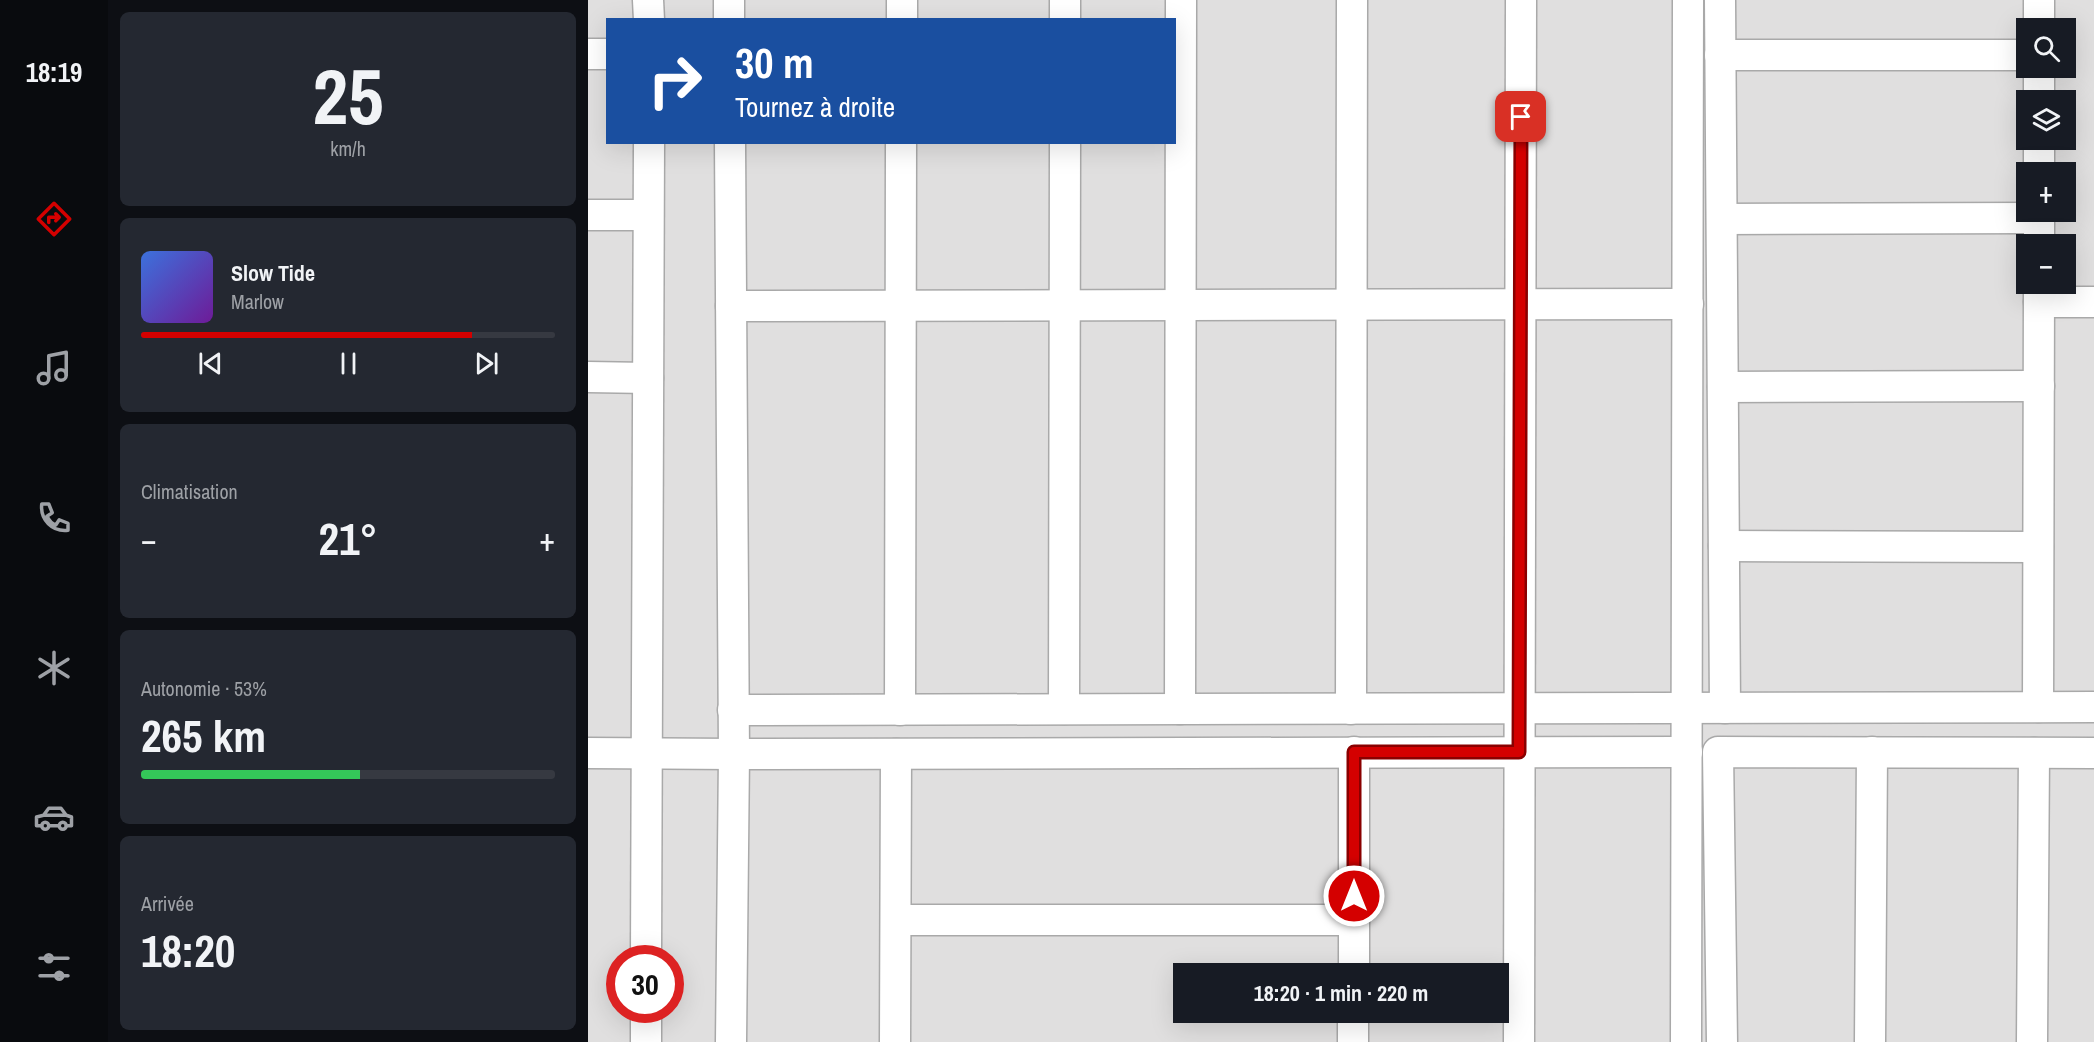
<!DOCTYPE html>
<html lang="fr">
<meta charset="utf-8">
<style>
body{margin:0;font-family:"Archivo Narrow",sans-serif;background:#242831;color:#f1f3f6;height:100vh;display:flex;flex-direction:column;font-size:22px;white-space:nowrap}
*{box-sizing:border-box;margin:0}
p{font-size:20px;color:#9ea1a6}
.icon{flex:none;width:33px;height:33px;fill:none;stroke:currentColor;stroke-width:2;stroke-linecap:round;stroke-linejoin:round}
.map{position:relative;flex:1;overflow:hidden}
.panel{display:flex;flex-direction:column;gap:12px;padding:12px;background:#0d0f14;width:480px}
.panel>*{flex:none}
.guide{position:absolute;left:18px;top:18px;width:570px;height:126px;border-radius:0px;box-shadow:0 6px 24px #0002;background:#1a4fa0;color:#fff;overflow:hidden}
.fabs{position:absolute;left:1428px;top:18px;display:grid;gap:12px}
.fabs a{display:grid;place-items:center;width:60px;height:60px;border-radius:0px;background:#171b24;box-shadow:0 6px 24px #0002;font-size:30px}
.speed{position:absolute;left:18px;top:945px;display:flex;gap:12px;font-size:30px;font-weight:700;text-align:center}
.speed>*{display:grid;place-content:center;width:78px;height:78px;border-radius:50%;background:#171b24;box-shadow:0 6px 24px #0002;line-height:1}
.speed .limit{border:9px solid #d22;background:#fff;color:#111}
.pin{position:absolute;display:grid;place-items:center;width:51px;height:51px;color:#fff;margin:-26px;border-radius:12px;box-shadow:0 3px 9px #0006}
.me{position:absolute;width:66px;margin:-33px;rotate:0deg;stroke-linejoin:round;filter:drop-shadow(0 0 4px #0008)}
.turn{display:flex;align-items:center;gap:21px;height:126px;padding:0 30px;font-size:27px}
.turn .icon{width:78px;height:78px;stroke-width:2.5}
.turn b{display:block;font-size:42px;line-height:51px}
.big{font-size:45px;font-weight:700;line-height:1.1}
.panel .widget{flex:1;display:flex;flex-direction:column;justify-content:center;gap:9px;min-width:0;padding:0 21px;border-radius:9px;background:#242831}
.panel .dial{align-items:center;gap:0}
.dial b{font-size:78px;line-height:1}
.song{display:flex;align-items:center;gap:18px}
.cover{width:72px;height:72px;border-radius:9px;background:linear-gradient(135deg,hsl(220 70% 55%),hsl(280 70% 35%))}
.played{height:6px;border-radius:3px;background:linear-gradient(90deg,#d40000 80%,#363941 80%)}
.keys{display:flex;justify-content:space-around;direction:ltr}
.heat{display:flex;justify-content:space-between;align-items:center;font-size:33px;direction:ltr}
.charge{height:9px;border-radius:4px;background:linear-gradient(90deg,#34c759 53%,#363941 0)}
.trip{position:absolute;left:585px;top:963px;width:336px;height:60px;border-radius:0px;background:#171b24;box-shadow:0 6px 24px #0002;font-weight:700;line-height:60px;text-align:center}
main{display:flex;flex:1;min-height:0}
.menu{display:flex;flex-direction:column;width:108px;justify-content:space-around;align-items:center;background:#090b0e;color:#9ea1a6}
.menu .icon{width:42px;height:42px}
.menu .on{color:#d40000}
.menu b{font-size:27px;color:#f1f3f6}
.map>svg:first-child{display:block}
.residential{fill:#e0dfdf;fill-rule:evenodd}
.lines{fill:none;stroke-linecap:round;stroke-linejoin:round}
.minor-casing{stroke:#a9a9a9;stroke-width:33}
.minor{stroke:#fff;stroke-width:30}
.route-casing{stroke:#8a0000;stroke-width:15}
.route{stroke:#d40000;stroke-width:10}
</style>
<main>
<nav class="menu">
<b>18:19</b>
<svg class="icon on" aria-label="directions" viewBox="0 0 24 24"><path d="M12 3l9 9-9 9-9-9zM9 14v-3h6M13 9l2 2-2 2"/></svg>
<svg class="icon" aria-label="music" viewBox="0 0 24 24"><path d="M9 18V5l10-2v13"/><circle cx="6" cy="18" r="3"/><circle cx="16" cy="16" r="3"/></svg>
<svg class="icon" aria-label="phone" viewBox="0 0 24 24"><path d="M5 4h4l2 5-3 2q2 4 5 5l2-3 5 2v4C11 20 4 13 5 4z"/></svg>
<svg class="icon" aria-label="climate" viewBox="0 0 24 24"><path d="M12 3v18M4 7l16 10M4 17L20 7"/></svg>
<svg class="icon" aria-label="car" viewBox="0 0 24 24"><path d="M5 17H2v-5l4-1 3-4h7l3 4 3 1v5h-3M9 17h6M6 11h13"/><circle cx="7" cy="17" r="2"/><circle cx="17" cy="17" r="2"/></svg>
<svg class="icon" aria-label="filters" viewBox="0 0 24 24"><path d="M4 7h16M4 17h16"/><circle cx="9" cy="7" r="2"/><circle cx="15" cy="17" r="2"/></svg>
</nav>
<section class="panel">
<div class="widget dial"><b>25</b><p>km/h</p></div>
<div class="widget">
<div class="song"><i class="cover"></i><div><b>Slow Tide</b><p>Marlow</p></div></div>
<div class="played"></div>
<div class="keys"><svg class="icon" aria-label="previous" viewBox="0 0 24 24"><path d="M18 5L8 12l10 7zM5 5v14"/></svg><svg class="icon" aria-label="pause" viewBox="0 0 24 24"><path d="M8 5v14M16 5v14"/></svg><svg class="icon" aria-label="next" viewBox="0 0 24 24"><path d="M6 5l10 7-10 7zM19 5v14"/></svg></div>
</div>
<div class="widget"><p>Climatisation</p>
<div class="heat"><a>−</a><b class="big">21°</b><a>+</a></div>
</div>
<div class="widget"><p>Autonomie · 53%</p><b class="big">265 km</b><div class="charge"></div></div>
<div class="widget"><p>Arrivée</p><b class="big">18:20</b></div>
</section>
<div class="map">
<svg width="1506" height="1042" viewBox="0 0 1506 1042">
<rect width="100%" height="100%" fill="#f2efe9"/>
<!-- residential -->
<path class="residential" d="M0,0H1506V1042H0ZM20,20H586V142H20ZM1438,28H1478V68H1438ZM1438,100H1478V140H1438ZM1438,172H1478V212H1438ZM1438,244H1478V284H1438ZM32,958H82V1010H32ZM596,974H910V1012H596Z"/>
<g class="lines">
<defs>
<g id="minor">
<path d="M60,0L61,20"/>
<path d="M141,0V20"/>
<path d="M1132,0L1137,708"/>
<path d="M314,20V0"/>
<path d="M477,20V0"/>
<path d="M1451,28V0"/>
<path d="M0,54H20"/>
<path d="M1132,55H1438"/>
<path d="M1451,100V68"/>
<path d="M142,142L146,754L143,1042"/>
<path d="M1451,172V140"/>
<path d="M0,215H60"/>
<path d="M1134,219L1451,218"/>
<path d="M1451,244V212"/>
<path d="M1451,302H1506"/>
<path d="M143,306L1100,304"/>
<path d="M0,377L60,378"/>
<path d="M1135,387L1451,386"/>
<path d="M1136,546L1450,547"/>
<path d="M1450,707L1451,284"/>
<path d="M476,709L477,142"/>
<path d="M592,709L593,0"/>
<path d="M763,709L764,0"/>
<path d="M145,710L1506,707"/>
<path d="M312,710L313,142"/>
<path d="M0,753L146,754L1099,752"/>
<path d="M308,920H766"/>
<path d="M58,958L61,142"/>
<path d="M766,974V752"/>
<path d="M58,1042V1010"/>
<path d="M307,1042L308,754"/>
<path d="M765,1042V1012"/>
<path d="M931,1042L933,0"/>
<path d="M1098,1042L1100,0"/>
<path d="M1134,1042L1130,752L1506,753"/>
<path d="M1282,1042L1284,752"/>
<path d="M1444,1042L1446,753"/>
</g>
</defs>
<!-- minor casing -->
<use href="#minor" class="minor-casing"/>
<!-- minor -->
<use href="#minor" class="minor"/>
</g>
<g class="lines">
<defs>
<path id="route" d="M766,896V752H931L933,117"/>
</defs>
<!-- route casing -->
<use href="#route" class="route-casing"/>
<!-- route -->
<use href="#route" class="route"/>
</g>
</svg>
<div class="fabs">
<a><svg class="icon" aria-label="search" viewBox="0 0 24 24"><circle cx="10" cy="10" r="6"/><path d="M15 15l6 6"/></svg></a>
<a><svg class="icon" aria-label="layers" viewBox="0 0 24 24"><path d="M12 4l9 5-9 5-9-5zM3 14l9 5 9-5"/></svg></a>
<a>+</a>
<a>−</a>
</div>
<div class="speed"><div class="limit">30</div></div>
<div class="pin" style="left:933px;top:117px;background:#d93025"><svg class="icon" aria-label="arrive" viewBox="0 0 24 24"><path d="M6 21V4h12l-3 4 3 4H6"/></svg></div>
<svg class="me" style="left:766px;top:896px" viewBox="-20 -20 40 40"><circle r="17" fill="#d40000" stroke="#fff" stroke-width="3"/><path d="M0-11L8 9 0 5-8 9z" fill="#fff"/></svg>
<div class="trip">18:20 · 1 min · 220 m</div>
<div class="guide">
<div class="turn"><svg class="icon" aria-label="right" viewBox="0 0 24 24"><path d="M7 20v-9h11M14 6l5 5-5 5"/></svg><div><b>30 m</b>Tournez à droite</div></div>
</div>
</div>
</main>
